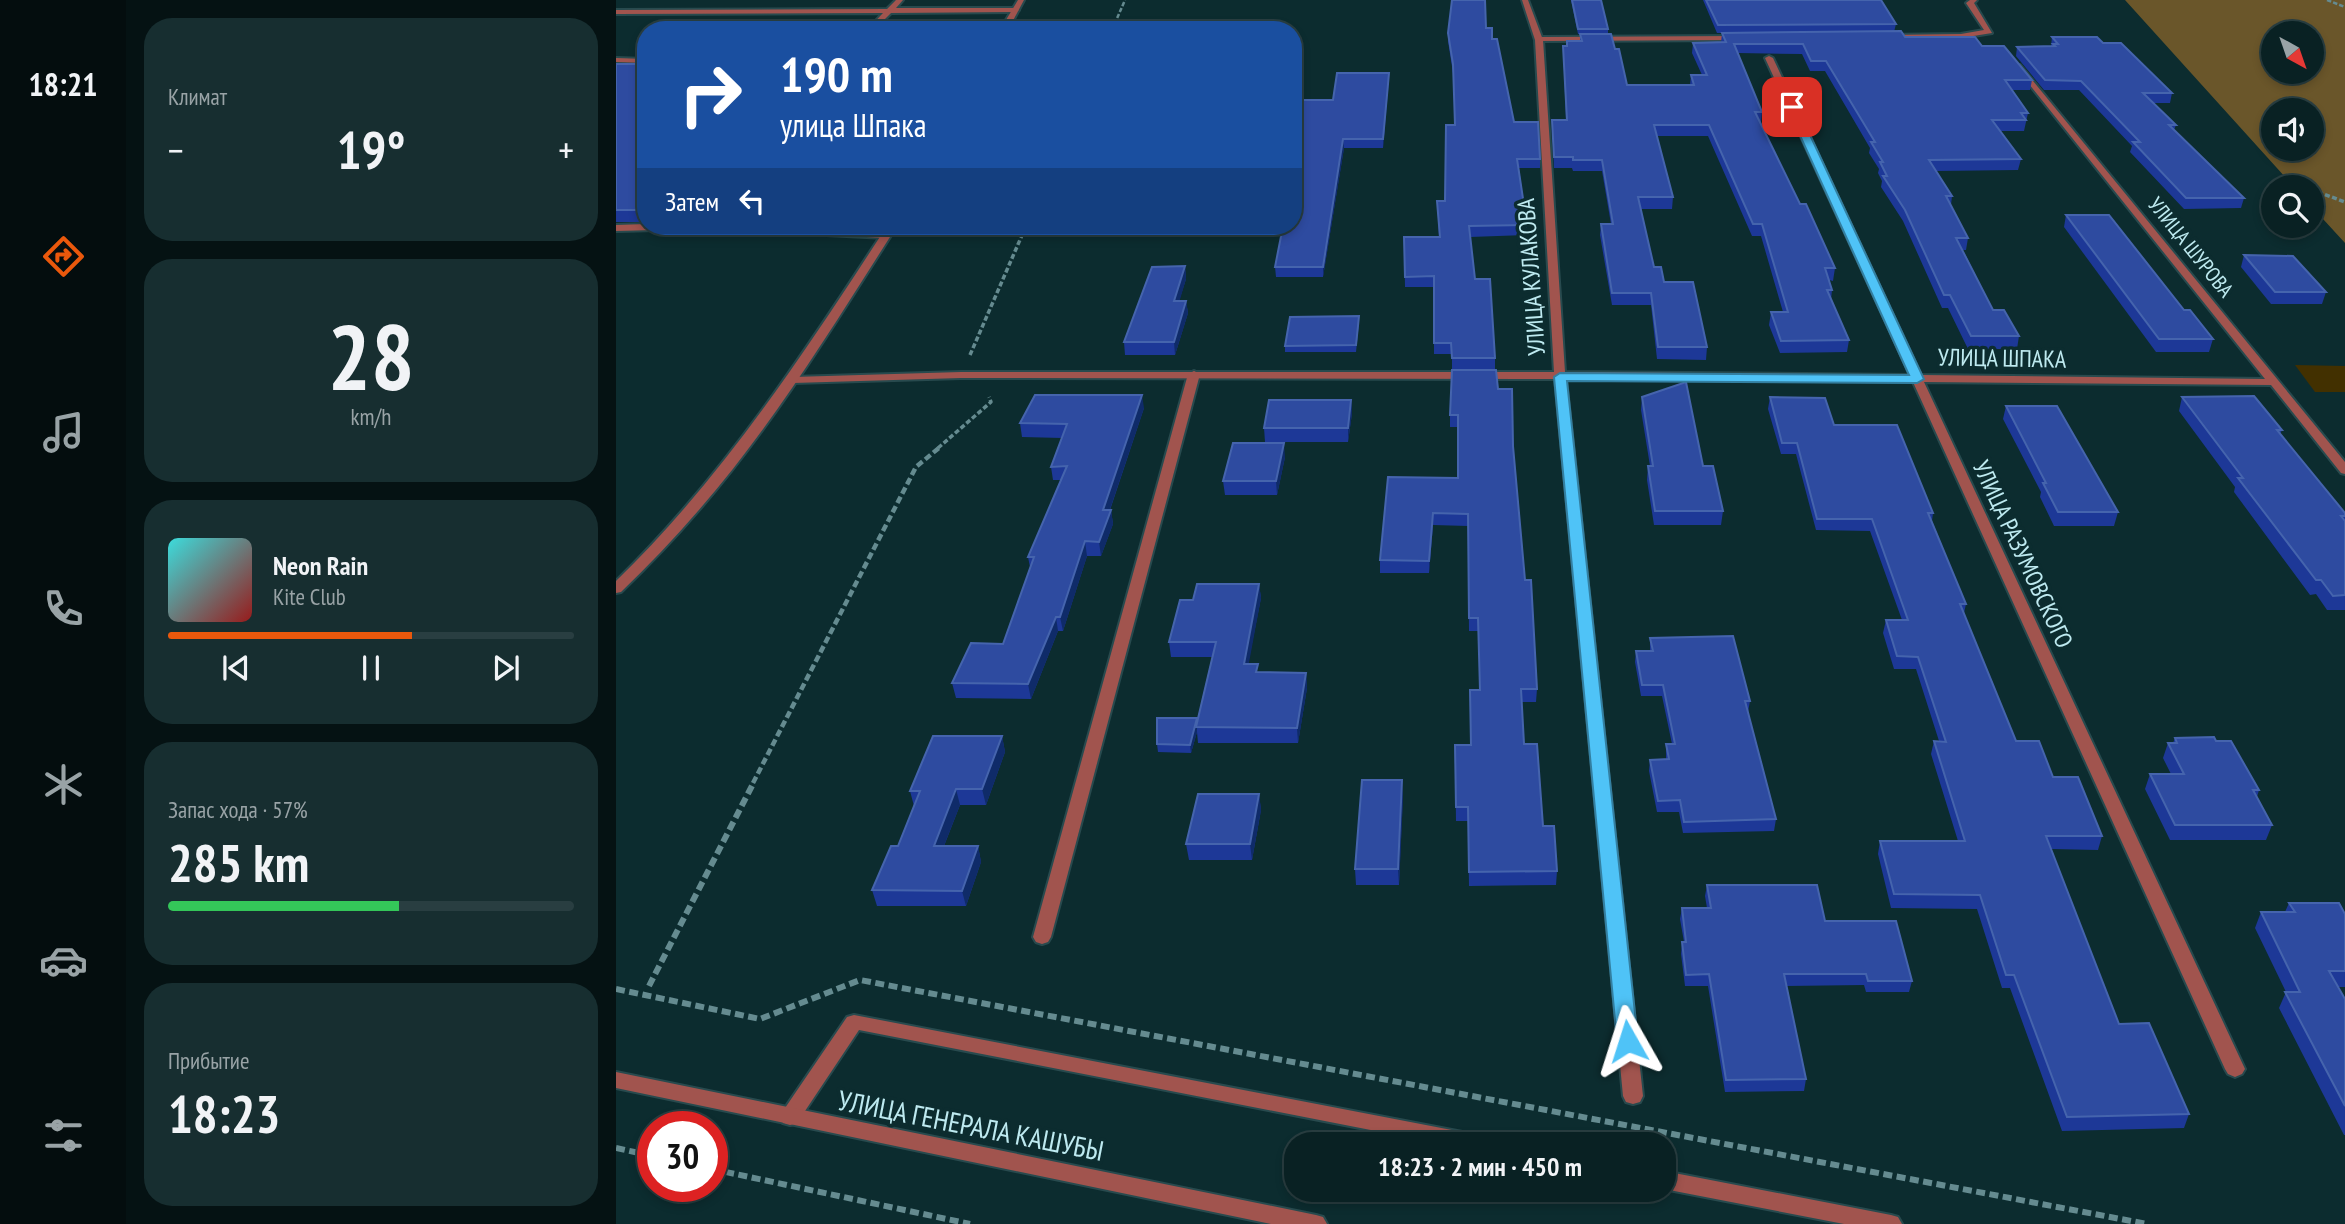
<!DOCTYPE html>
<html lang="ru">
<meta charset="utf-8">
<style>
body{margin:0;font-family:"PT Sans Narrow",sans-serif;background:#172e30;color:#f1f3f6;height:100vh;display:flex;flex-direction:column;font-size:26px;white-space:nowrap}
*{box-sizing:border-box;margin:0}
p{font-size:23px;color:#99a3a6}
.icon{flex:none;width:38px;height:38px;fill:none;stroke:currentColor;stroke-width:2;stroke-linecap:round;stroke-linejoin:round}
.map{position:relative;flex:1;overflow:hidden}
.side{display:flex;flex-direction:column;gap:18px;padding:18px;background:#051213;width:490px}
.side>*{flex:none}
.hud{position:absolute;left:21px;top:21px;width:665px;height:214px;border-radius:28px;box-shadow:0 4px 10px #0003,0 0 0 2px #293e41;background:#1a4fa0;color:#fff;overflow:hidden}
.needle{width:46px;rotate:140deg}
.fabs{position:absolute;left:1645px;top:21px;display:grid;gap:14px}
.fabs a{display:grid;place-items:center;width:63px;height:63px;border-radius:50%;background:#092123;box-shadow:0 4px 10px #0003,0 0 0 2px #293e41;font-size:35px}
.speed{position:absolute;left:21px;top:1111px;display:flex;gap:14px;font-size:35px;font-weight:700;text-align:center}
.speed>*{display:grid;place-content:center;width:91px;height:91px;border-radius:50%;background:#092123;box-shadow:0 4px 10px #0003,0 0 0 2px #293e41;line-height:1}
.speed .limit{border:10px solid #d22;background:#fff;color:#111}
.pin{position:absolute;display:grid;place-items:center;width:60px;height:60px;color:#fff;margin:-30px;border-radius:14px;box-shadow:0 4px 10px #0006}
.me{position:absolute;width:77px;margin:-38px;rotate:354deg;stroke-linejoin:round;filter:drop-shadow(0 0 5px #0008)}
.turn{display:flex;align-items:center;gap:24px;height:147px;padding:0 28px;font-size:32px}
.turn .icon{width:91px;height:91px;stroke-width:2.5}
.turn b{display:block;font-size:49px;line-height:60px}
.then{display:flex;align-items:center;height:66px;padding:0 28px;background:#0003;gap:14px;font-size:26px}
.big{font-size:52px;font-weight:800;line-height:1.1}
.side .card{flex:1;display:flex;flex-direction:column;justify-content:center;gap:10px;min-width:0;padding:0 24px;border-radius:28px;background:#172e30}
.side .dial{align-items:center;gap:0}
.dial b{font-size:91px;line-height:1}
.song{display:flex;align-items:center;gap:21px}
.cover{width:84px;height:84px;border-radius:10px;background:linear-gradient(135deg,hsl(180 70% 55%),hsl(0 70% 35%))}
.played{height:7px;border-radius:4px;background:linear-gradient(90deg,#ea580c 60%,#293e41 60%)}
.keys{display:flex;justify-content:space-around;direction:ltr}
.heat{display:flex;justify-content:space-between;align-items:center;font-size:38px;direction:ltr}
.charge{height:10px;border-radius:5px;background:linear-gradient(90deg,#34c759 57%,#293e41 0)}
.trip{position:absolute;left:668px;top:1132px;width:392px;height:70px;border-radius:28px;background:#092123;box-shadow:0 4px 10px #0003,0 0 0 2px #293e41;font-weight:800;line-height:70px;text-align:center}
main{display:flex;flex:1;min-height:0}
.tabs{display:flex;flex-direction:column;width:126px;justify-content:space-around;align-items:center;background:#040d0e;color:#99a3a6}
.tabs .icon{width:49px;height:49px}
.tabs .active{color:#ea580c}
.tabs b{font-size:32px;color:#f1f3f6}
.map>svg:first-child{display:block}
.green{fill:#423000}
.forest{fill:#6a562a;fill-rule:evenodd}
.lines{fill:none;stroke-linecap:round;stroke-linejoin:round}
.service-casing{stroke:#284a4e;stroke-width:4}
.minor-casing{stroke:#284a4e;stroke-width:4}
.tertiary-casing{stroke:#284a4e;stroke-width:4}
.path-far3{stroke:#658b90;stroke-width:2.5;stroke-dasharray:4.5 2;stroke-linecap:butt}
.path-far2{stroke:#658b90;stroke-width:3.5;stroke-dasharray:5 2.5;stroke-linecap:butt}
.path-far1{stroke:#658b90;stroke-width:4.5;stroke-dasharray:7 3.5;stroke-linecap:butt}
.path{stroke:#658b90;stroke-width:6;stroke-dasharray:9 4.5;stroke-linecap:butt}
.service{fill:#a1544e;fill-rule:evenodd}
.minor{fill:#a1544e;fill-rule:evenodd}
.tertiary{fill:#a1544e;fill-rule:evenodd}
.wall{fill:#1d3897}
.shaded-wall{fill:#0f2b69}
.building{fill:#2e4ba0;stroke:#4564ad;stroke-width:2}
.route{fill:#4fc3f7;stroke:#337fa1;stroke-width:2}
.labels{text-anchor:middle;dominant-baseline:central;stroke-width:7;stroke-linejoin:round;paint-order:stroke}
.far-street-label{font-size:21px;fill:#beeaf0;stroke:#0c2c2f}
.street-label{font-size:24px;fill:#beeaf0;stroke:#0c2c2f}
.near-street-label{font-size:28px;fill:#beeaf0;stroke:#0c2c2f}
</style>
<main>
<nav class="tabs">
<b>18:21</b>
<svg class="icon active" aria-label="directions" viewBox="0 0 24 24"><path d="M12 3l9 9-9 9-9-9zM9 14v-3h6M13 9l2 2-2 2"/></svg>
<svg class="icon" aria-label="music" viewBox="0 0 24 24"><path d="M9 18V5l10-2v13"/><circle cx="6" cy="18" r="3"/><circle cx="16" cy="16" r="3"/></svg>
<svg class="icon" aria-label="phone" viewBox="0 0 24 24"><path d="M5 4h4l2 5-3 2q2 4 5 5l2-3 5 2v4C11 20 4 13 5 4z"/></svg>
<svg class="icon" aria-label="climate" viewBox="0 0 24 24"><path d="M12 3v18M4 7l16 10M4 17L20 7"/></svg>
<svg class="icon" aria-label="car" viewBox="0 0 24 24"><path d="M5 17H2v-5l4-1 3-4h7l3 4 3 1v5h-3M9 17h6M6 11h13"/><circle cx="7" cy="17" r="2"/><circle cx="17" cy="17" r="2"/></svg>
<svg class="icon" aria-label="filters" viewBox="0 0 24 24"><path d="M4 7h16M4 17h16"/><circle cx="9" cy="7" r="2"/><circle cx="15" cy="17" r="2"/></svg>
</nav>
<section class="side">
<div class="card"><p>Климат</p>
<div class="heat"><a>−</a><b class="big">19°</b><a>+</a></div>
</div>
<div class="card dial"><b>28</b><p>km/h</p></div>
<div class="card">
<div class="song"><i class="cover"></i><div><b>Neon Rain</b><p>Kite Club</p></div></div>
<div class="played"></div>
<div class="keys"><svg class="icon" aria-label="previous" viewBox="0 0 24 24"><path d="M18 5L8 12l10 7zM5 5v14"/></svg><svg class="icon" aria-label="pause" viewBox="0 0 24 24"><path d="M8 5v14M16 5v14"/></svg><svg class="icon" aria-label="next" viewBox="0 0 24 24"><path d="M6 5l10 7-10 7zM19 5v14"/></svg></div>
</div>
<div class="card"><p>Запас хода · 57%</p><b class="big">285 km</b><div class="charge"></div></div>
<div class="card"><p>Прибытие</p><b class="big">18:23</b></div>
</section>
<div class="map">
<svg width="1729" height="1224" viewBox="0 0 1729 1224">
<rect width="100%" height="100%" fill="#0c2c2f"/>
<!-- green -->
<path class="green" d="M1679,365L1729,366V392H1699Z"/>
<!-- forest -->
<path class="forest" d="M1509,0H1729V243L1696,207V187H1678ZM1657,33H1696V72H1657ZM1657,110H1696V149H1657Z"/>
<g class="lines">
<defs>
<g id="service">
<path d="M280,0H287L280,8H399L403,10L399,12L275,13L258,30H251L267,13L0,14V10L271,9Z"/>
<path d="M1354,0H1361L1358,3L1376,33L1345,38L1269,39L1265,37L1269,35L1345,34L1368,30L1350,3Z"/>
<path d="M1123,36L1127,38L1126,40L926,41L922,39L926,37Z"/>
<path d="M0,58L30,59V63L0,62Z"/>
<path d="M30,224V226H86L81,229L0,231V225Z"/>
<path d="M87,226H144L270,232L275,235L270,238L92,229Z"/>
<path d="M578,371L584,374L435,937L432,942L426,944L420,942L417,937L572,374Z"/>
<path d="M238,1015L867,1136L874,1138L877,1144H826L243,1030L181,1123L174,1125L167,1123L164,1117L167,1111L231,1017Z"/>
<path d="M1048,1171L1275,1215L1282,1217L1286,1224H1228L1048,1189Z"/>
</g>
<path id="minor" d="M906,0H912L927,40L949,372L1294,375L1149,58L1153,56L1157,58L1305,375L1649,379L1401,69L1400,67L1404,65L1729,462V474L1725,473L1655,385L1308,382L1629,1069L1626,1074L1619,1077L1612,1074L1609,1069L1297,382L950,379L1027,1096L1024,1102L1017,1104L1010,1102L1007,1096L939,379L345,378L177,383L171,380L177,377L345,372H938L919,40Z"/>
<g id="tertiary">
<path d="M402,0H408L392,30H384Z"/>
<path d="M271,226H281C219,323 158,424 82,511C58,539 32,566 5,592L0,593V581C108,476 189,352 271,226Z"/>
<path d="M0,1072L700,1215L707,1217L711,1224H655L0,1088Z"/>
</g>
</defs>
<!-- service casing -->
<use href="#service" class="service-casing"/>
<!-- minor casing -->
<use href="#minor" class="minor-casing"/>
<!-- tertiary casing -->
<use href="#tertiary" class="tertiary-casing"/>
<!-- path-far3 -->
<g class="path-far3">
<path d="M1711,0L1729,7"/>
<path d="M496,30L509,0"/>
<path d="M1662,179L1686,187"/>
<path d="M1696,190L1707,194"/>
</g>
<!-- path-far2 -->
<g class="path-far2">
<path d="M1702,192L1729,202"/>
<path d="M354,355L410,226"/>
<path d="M322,448L375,402L373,397"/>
</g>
<!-- path-far1 -->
<path class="path-far1" d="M137,783L300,467L324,447"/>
<!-- path -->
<g class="path">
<path d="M33,986L138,782"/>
<path d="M0,989L144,1019L244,980L1531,1224"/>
<path d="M0,1148L37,1156"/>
<path d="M96,1169L354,1224"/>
</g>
<!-- service -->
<use href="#service" class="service"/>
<!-- minor -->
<use href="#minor" class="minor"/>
<!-- tertiary -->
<use href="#tertiary" class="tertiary"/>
</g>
<!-- wall -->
<g class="wall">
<path d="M955,0H985L992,29V34L999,49L1011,85H1074L1075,75H1086L1076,53L1077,43H1105L1106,33H1101L1087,0H1265L1280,24L1278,32L1289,37L1366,46L1416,80L1414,90H1396L1412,113L1408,131H1384L1405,159L1402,170L1320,171L1336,196L1335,205L1352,238L1350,250H1347L1377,310L1403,336L1401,349H1352L1332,308H1326L1287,221L1265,187L1266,181L1262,173L1263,169L1253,153L1254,148L1209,71H1194L1186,54L1122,53L1146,112L1145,122H1144L1184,204L1219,268L1217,281L1213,280L1216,290L1215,300L1233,340L1231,352L1164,353L1153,325L1155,312H1167L1145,236H1136L1092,136H1041L1057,197L1056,209H1025L1038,267L1091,347L1090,360L1041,359L1035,305H996L984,235L985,224H995L986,171H957L956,168H938L936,120H950L947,46H950L951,41H964V34H962Z"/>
<path d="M870,28L876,39L898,122L924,159V168H903L911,225L910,235L854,237L859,279L879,358V369H836V354H818V287H789L788,237H823L821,201H829L839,125L837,73L832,41V33Z"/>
<path d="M1436,37L1487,43L1556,93L1554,103H1537L1560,125L1558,130L1628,198L1625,208L1568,209L1514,152L1516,146L1463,90H1428L1400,56L1401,47L1435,46Z"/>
<rect x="0" y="64" width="30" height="158"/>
<path d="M773,73L767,148H728L707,277H660L659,267L717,100Z"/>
<path d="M1450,215L1568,310L1597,339L1593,352H1540L1448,227Z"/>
<path d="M1628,255L1710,292L1706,304H1655L1625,267Z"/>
<path d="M569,266L570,279L563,301H570L572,313L559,355H509L508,342Z"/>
<path d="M743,323L740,352H669V346Z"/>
<path d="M882,389L897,446L909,580L921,689L920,702H905L908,744L927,826L941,871L940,885L853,886L852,821H840L839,745H855L864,690L862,631H853L852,526L817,525L813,573H764V560L842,478V427H834V415Z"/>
<path d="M1026,397L1087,466L1107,511L1105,525H1038L1031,480L1032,466H1034L1025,410Z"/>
<path d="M1154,397L1218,425L1317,513L1316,521L1350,604L1348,613L1400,741L1437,777L1486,836L1482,850L1435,849L1503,1024L1573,1114L1568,1128L1446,1131L1394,988H1386L1361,909L1275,908L1262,854L1264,841H1342L1315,754L1318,741H1323L1300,669H1278L1267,633L1270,620H1286L1254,531L1200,530L1180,454H1165L1152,409Z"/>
<path d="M1566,397L1666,430L1664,434L1729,513V610H1711L1700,594L1694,595L1618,492L1619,487L1563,411Z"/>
<path d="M735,400L736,413L732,442H649L648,428Z"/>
<path d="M1390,406L1502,512L1498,526H1438L1424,497L1425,492L1387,419Z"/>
<path d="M528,408L494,510H495L497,524L485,556H471L447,631H442L415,699L340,698L336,683L387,644L414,567L412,557L445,480H437L435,467L446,438L406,437L404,423Z"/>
<path d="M669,457L661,495H609L607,481Z"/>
<path d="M643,584L645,598L632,664L643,673H690L691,688L682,743H582L581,732L575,753L542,752L541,744L581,721L596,657H555L553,642L577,600Z"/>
<path d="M1034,638L1134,701L1132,712L1160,819L1158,831L1067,833L1063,812H1041L1033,771L1034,760H1050V744H1056L1046,696H1025L1019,662L1020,651H1034Z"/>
<path d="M386,736L389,752L370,805H344L328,846H362L365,862L350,906H261L256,890L282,846L298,806L294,791Z"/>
<path d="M1559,738L1600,741L1643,790L1641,797L1656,825L1650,840H1554L1529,789L1534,774H1555L1547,758L1552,743H1557Z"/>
<path d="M643,794L645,810L636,860H573L570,844Z"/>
<path d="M787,796L783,885H740L739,869Z"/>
<path d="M1091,885L1209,921L1296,981L1293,992H1250L1248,985L1170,986L1190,1079L1188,1091L1109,1092L1092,986H1069L1065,954L1066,942H1068L1064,919L1066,908H1091L1089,896Z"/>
<path d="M1673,903L1729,914V987H1722L1729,999V1135H1728L1663,1008L1670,992L1639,928L1645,912H1669Z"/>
</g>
<!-- shaded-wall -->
<g class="shaded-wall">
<path d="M773,73V81L767,148V139Z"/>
<path d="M727,139L728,148L707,277V267Z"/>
<path d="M569,266L570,279L560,313L558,301Z"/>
<path d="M570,301L572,313L559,355L558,342Z"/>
<path d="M526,395L528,408L489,524L487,510Z"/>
<path d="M735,400L736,413L732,442V428Z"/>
<path d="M668,443L669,457L661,495L660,481Z"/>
<path d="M495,510L497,524L485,556L483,542Z"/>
<path d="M817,513V525L813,573V561Z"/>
<path d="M469,541L471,556L447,631L444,617Z"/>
<path d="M643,584L645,598L630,679L628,664Z"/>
<path d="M440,617L442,631L415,699L412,684Z"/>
<path d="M690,673L691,688L682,743L681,728Z"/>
<path d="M581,718V732L575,753L574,745Z"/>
<path d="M386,736L389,752L370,805L366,789Z"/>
<path d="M786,780L787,796L783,885L782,869Z"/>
<path d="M340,789L344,805L322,861L318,846Z"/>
<path d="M643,794L645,810L636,860L634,844Z"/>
<path d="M362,846L365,862L350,906L346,891Z"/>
</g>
<!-- building -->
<g class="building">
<path d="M836,0H869L870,28H876V39H881L898,122H922L924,159H901L911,225L853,226L859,279H874L879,358H836L835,343H818V276L789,277L788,237H824L821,201H829L830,125H839L837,64L832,33Z"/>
<path d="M956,0H985L992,29H962Z"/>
<path d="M1090,0H1265L1280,24L1102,25Z"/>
<path d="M1285,31L1289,37H1359L1366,46H1388L1416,80H1389L1412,113H1405L1410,120H1376L1405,159L1313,160L1336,196H1330L1352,238H1340L1377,310H1388L1403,336H1355L1334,295H1328L1289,210L1267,176H1271L1264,162H1267L1255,142H1259L1210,61H1195L1187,44H1118L1146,112H1139L1184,204H1190L1219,268H1209L1216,290H1211L1233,340L1165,341L1155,312H1172L1146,224H1137L1093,125H1038L1057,197H1022L1038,267H1045L1048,282H1077L1091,347H1042L1035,293H996L985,224H997L986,160H957V157H938L936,120H951L947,46H951V41H966L964,34H995L999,49H1003L1011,85H1078L1075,75H1091L1077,43L1110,42L1106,33Z"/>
<path d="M1436,37H1481L1487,43H1505L1556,93H1527L1560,125H1553L1628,198H1570L1517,142H1524L1465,81L1429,80L1401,47L1439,46L1437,44H1442Z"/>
<rect x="0" y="64" width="30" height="146"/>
<path d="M721,73H773L767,139H727L707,267H659L667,226H677V137L685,100H717Z"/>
<path d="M1450,215H1493L1568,310H1574L1597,339H1543Z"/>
<path d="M1628,255L1677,256L1710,292H1659Z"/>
<path d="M569,266L558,301H570L558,342H508L536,267Z"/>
<path d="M743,316L740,345L669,346L674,317Z"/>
<path d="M836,370H880L882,389H896L897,446L909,580H915L921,689H905L908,744H921L927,826H938L941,871L853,872L852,807H840L839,745H855L854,690H864L862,618H853L852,514L817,513L813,561L764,560L772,477L842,478V415H834Z"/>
<path d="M1070,382L1087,466H1097L1107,511H1039L1032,466H1037L1026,397Z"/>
<path d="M419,395H526L487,510H495L483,542L469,541L444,617H440L412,684L336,683L355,643L387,644L418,557H412L451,466L435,467L451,424L404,423Z"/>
<path d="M1638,396L1666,430H1661L1729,513V516H1725L1729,521V595L1717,596L1705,580H1700L1622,478H1627L1566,397Z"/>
<path d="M1154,397L1209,398L1218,425H1281L1317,513H1312L1350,604H1344L1400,741H1423L1437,777H1462L1486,836H1430L1503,1024L1533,1023L1573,1114L1451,1117L1398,975H1390L1364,895L1278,894L1264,841H1349L1318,741L1330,742L1302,657L1281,656L1270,620H1292L1256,519H1201L1181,443H1166Z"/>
<path d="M653,400H735L732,428H648Z"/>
<path d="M1390,406H1441L1502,512H1442L1427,483H1430Z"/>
<path d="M617,443H668L660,481H607Z"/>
<path d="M581,584H643L628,664H642L640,672L690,673L681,728L580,727L600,642H553L564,600H577Z"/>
<path d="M1117,636L1134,701H1129L1160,819L1068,822L1064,800L1042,801L1034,760L1053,759L1050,744H1059L1047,685H1026L1020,651H1037L1034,638Z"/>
<path d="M541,718H581L574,745L541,744Z"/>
<path d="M317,736H386L366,789H340L318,846H362L346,891L256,890L275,846H282L304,791H294Z"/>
<path d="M1598,737L1600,741H1615L1643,790H1637L1656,825H1559L1534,774H1568L1552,743H1561L1559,738Z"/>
<path d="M746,780H786L782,869H739Z"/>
<path d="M582,794H643L634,844H570Z"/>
<path d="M1091,885H1201L1209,921H1280L1296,981H1252L1250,974H1168L1190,1079L1110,1080L1093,974L1070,975L1066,942H1070L1066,908H1095Z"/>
<path d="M1673,903H1723L1729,914V971H1713L1729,999V1106L1669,992H1684L1645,912H1679Z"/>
</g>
<!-- route -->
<path class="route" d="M1176,104L1181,107L1308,379L1301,383L951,381L1022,1041L1019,1047L1012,1049L1004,1047L1001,1041L938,377L944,373L1293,375L1171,107Z"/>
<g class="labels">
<!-- far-street labels -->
<g class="far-street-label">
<text transform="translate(1575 247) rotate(51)">УЛИЦА ШУРОВА</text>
</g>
<!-- street labels -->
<g class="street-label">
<text transform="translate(915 277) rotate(-94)">УЛИЦА КУЛАКОВА</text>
<text transform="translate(1386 358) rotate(1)">УЛИЦА ШПАКА</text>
<text transform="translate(1407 554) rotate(65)">УЛИЦА РАЗУМОВСКОГО</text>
</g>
<!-- near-street labels -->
<g class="near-street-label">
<text transform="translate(355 1125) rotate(11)">УЛИЦА ГЕНЕРАЛА КАШУБЫ</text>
</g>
</g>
</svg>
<div class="fabs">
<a><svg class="needle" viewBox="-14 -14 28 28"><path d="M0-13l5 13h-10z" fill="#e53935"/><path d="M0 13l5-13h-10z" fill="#99a3a6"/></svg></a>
<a><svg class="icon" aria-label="sound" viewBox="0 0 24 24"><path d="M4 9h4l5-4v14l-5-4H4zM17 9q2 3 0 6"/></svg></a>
<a><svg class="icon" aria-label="search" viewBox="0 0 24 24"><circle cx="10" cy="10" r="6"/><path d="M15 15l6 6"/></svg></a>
</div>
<div class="speed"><div class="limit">30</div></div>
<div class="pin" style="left:1176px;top:107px;background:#d93025"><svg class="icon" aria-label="arrive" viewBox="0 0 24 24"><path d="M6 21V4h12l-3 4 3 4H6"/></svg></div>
<svg class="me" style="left:1012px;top:1041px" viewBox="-20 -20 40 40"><path d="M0-17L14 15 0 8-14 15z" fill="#4fc3f7" stroke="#fff" stroke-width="4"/></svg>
<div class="trip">18:23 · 2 мин · 450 m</div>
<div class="hud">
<div class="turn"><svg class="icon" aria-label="right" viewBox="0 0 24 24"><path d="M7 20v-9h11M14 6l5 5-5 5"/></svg><div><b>190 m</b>улица Шпака</div></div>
<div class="then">Затем<svg class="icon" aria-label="left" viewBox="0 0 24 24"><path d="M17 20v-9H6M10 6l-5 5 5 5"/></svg></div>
</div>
</div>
</main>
